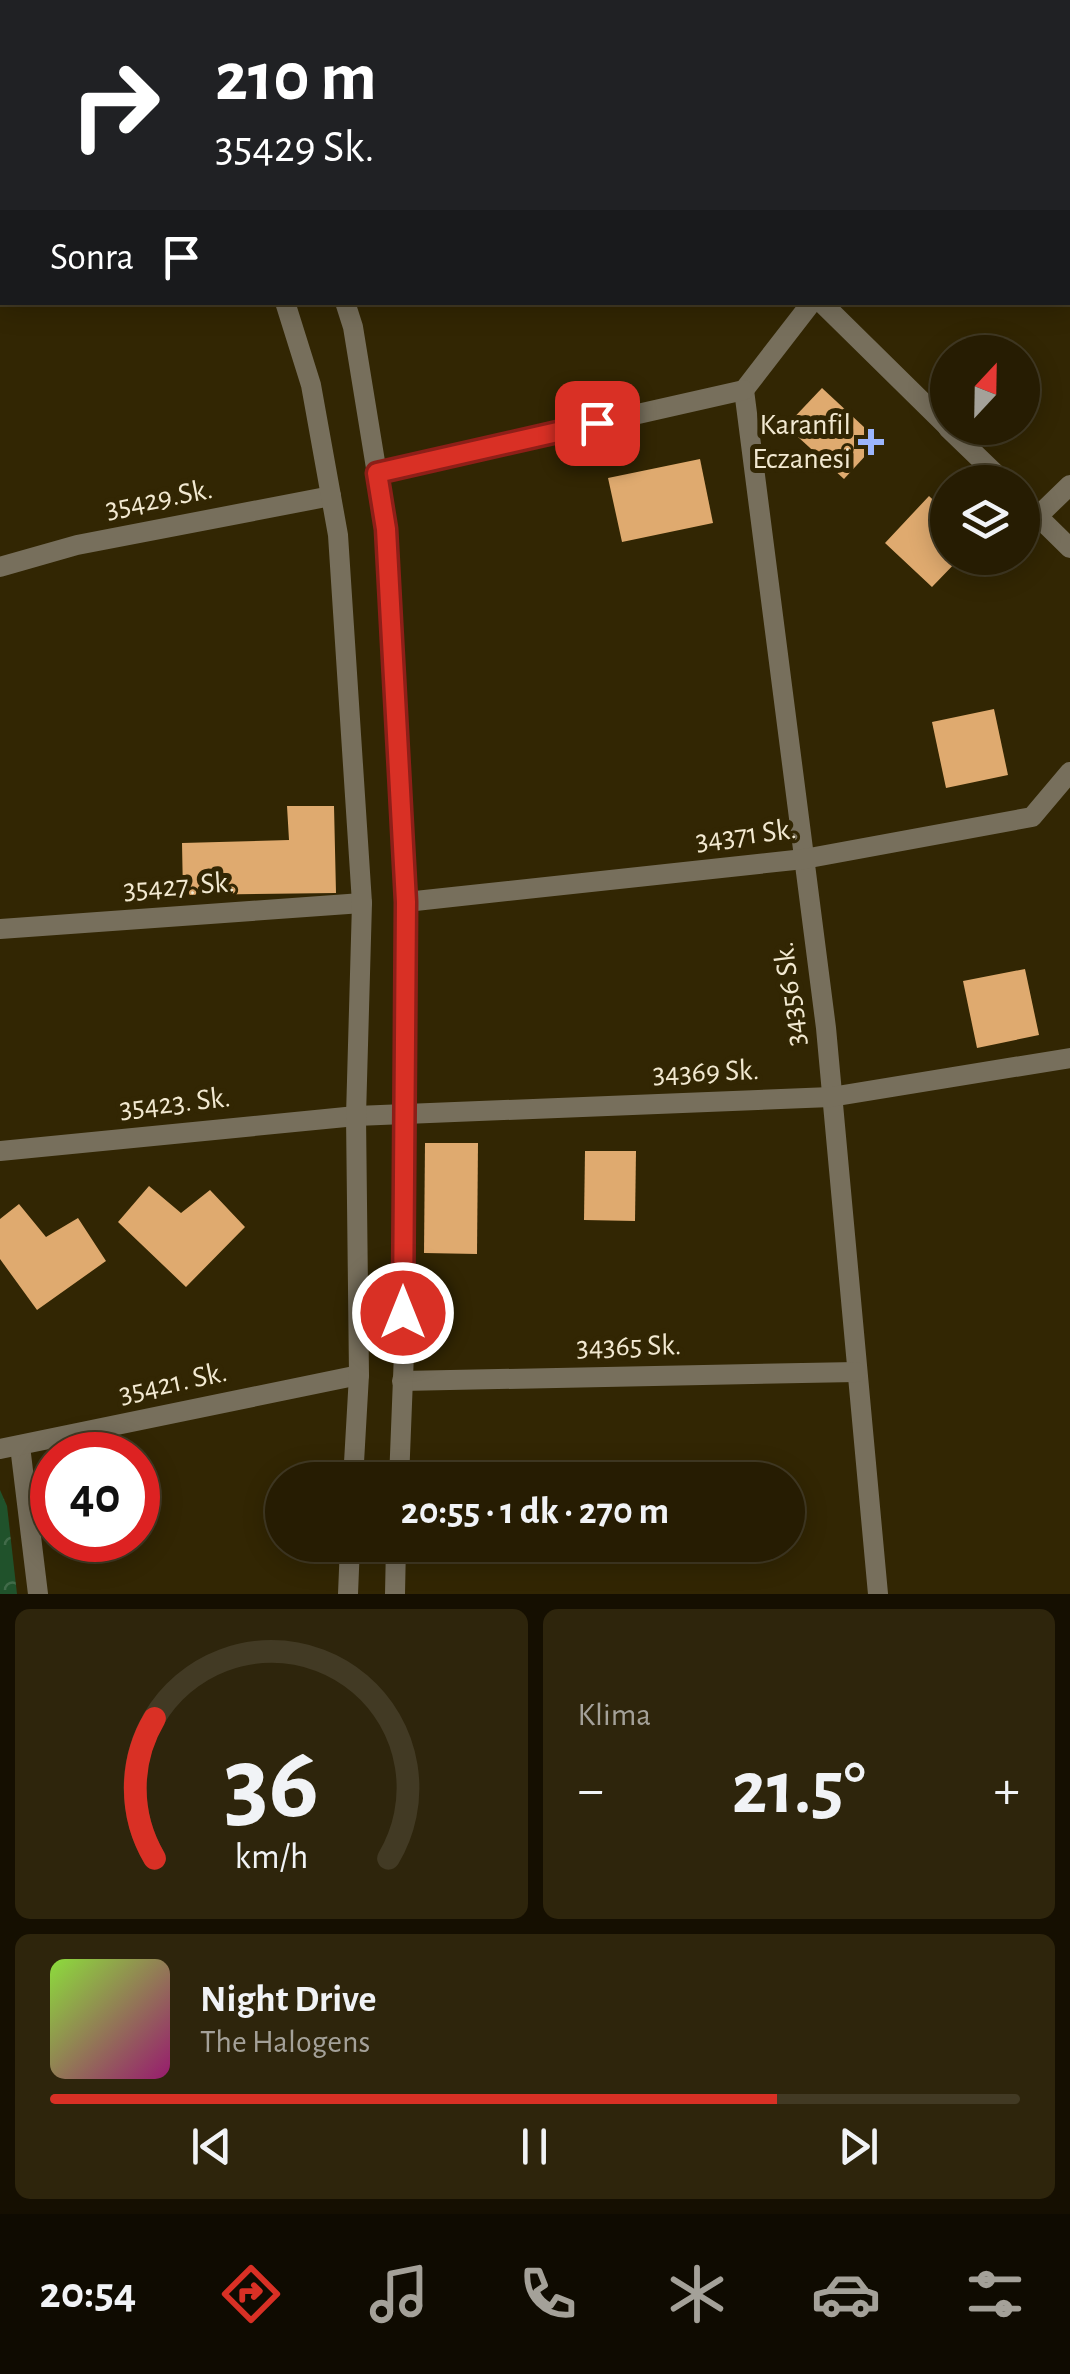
<!DOCTYPE html>
<html lang="tr">
<meta charset="utf-8">
<style>
body{margin:0;font-family:"Alegreya Sans",sans-serif;background:#2e250c;color:#f1f3f6;height:100vh;display:flex;flex-direction:column;font-size:38px;white-space:nowrap}
*{box-sizing:border-box;margin:0}
p{font-size:32px;color:#a4a199}
.icon{flex:none;width:55px;height:55px;fill:none;stroke:currentColor;stroke-width:2;stroke-linecap:round;stroke-linejoin:round}
.map{position:relative;height:1594px;overflow:hidden}
.drawer{display:flex;flex-direction:column;gap:15px;padding:15px;background:#150f01;flex:1}
.drawer>*{flex:none}
.banner{position:absolute;left:0px;top:0px;width:1070px;height:305px;box-shadow:0 5px 25px #0003,0 0 0 2px #423a24;background:#202124;color:#fff;overflow:hidden}
.needle{width:65px;rotate:22deg}
.controls{position:absolute;left:930px;top:335px;display:grid;gap:20px}
.controls a{display:grid;place-items:center;width:110px;height:110px;border-radius:50%;background:#261c02;box-shadow:0 5px 25px #0003,0 0 0 2px #423a24;font-size:50px}
.speed{position:absolute;left:30px;top:1432px;display:flex;gap:20px;font-size:50px;font-weight:700;text-align:center}
.speed>*{display:grid;place-content:center;width:130px;height:130px;border-radius:50%;background:#261c02;box-shadow:0 5px 25px #0003,0 0 0 2px #423a24;line-height:1}
.speed .limit{border:15px solid #d22;background:#fff;color:#111}
.pin{position:absolute;display:grid;place-items:center;width:85px;height:85px;color:#fff;margin:-42px;border-radius:20px;box-shadow:0 5px 15px #0006}
.me{position:absolute;width:110px;margin:-55px;rotate:0deg;stroke-linejoin:round;filter:drop-shadow(0 0 8px #0008)}
.turn{display:flex;align-items:center;gap:35px;height:210px;padding:0 50px;font-size:45px}
.turn .icon{width:130px;height:130px;stroke-width:2.5}
.turn b{display:block;font-size:70px;line-height:85px}
.then{display:flex;align-items:center;height:95px;padding:0 50px;background:#0003;gap:20px;font-size:38px}
.big{font-size:75px;font-weight:700;line-height:1.1}
.drawer .widget{flex:1;display:flex;flex-direction:column;justify-content:center;gap:15px;min-width:0;padding:0 35px;border-radius:15px;background:#2e250c}
.drawer .dial{align-items:center;gap:0}
.dial svg{height:260px;overflow:visible;fill:none;stroke:#423a24;stroke-width:7;stroke-linecap:round;text-anchor:middle}
.dial text{fill:#f1f3f6;stroke:none}
.song{display:flex;align-items:center;gap:30px}
.cover{width:120px;height:120px;border-radius:15px;background:linear-gradient(135deg,hsl(90 70% 55%),hsl(320 70% 35%))}
.played{height:10px;border-radius:5px;background:linear-gradient(90deg,#d93025 75%,#423a24 75%)}
.keys{display:flex;justify-content:space-around;direction:ltr}
.heat{display:flex;justify-content:space-between;align-items:center;font-size:55px;direction:ltr}
.drawer .tiles{flex:1;display:grid;gap:15px;grid-template-columns:1fr 1fr}
.widget:last-child{grid-column:span 2}
.trip{position:absolute;left:265px;top:1462px;width:540px;height:100px;border-radius:50px;background:#261c02;box-shadow:0 5px 25px #0003,0 0 0 2px #423a24;font-weight:700;line-height:100px;text-align:center}
.tab-bar{display:flex;height:160px;justify-content:space-around;align-items:center;background:#0f0b01;color:#a4a199}
.tab-bar .icon{width:70px;height:70px}
.tab-bar .current{color:#d93025}
.tab-bar b{font-size:45px;color:#f1f3f6}
.map>svg:first-child{display:block}
.park{fill:url(#park-crowns)}
.building{fill:#dfaa6f}
.lines{fill:none;stroke-linecap:round;stroke-linejoin:round}
.minor{stroke:#776f5c;stroke-width:20}
.tertiary{stroke:#776f5c;stroke-width:20}
.route-casing{stroke:#8d1f18;stroke-width:25}
.route{stroke:#d93025;stroke-width:18}
.poi-dot{fill:#9bb5fd;stroke:#322603;stroke-width:4}
.labels{text-anchor:middle;dominant-baseline:central;stroke-width:10;stroke-linejoin:round;paint-order:stroke}
.poi-label{font-size:30px;fill:#f2e9d1;stroke:#322603;text-anchor:end}
.street-label{font-size:30px;fill:#f2e9d1;stroke:#322603}
</style>
<div class="map">
<svg width="1070" height="1594" viewBox="0 0 1070 1594">
<defs>
<pattern id="park-crowns" width="20" height="18" patternUnits="userSpaceOnUse" patternTransform="scale(2.5)"><rect width="20" height="18" fill="#20522b"/><path d="M2 6a3 3 0 1 1 6 0M12 15a3 3 0 1 1 6 0" fill="none" stroke="#416b49"/></pattern>
</defs>
<rect width="100%" height="100%" fill="#322603"/>
<!-- park -->
<path class="park" d="M0,1490L7,1506L17,1594H0Z"/>
<!-- building -->
<g class="building">
<path d="M822,388L879,441L844,479L786,426Z"/>
<path d="M700,459L713,523L622,542L608,478Z"/>
<path d="M929,496L948,514V558H960L932,587L885,543Z"/>
<path d="M994,709L1008,775L946,788L932,722Z"/>
<path d="M287,806H334L336,893L183,895L182,843L289,840Z"/>
<path d="M1025,969L1039,1035L977,1048L963,981Z"/>
<path d="M425,1143H478L477,1254L424,1253Z"/>
<path d="M585,1151H636L635,1221L584,1220Z"/>
<path d="M149,1186L181,1213L210,1190L245,1227L186,1287L118,1222Z"/>
<path d="M19,1204L46,1237L78,1218L106,1261L37,1310L0,1259V1219Z"/>
</g>
<g class="lines">
<!-- minor -->
<g class="minor">
<path d="M960,0L962,2"/>
<path d="M757,2L760,0"/>
<path d="M1068,134L1070,137"/>
<path d="M0,282L2,281"/>
<path d="M744,390L826,1028L878,1594"/>
<path d="M744,390L812,302"/>
<path d="M377,473L744,390"/>
<path d="M1038,516L1070,485"/>
<path d="M0,567L77,545L331,496"/>
<path d="M406,902L804,859L1032,817L1070,772"/>
<path d="M0,929L362,903"/>
<path d="M0,1151L356,1116L831,1097L1070,1058"/>
<path d="M402,1381L856,1372"/>
<path d="M20,1446L38,1594"/>
<path d="M0,1449L359,1375"/>
</g>
<!-- tertiary -->
<g class="tertiary">
<path d="M166,0L167,2"/>
<path d="M228,0L229,2"/>
<path d="M514,0L517,2"/>
<path d="M285,302L311,385L338,535L362,903L356,1116L359,1375L353,1480"/>
<path d="M345,302L353,327L386,529L392,674L400,760L406,902L404,1353L399,1480"/>
<path d="M821,302L948,427"/>
<path d="M948,428L1004,482"/>
<path d="M1022,501L1070,548"/>
<path d="M348,1594L350,1545"/>
<path d="M395,1594L396,1545"/>
</g>
</g>
<g class="lines">
<defs>
<path id="route" d="M403,1313L406,902L386,529L377,473L597,423"/>
</defs>
<!-- route casing -->
<use href="#route" class="route-casing"/>
<!-- route -->
<use href="#route" class="route"/>
</g>
<!-- markers -->
<path class="poi-dot" d="M866 427h10v10h10v10h-10v10h-10v-10h-10v-10h10z"/>
<g class="labels">
<!-- poi labels -->
<g class="poi-label">
<text x="851" y="425">Karanfil<tspan x="851" dy="34">Eczanesi</tspan></text>
</g>
<!-- street labels -->
<g class="street-label">
<text transform="translate(159 499) rotate(-11)">35429.Sk.</text>
<text transform="translate(746 835) rotate(-7)">34371 Sk.</text>
<text transform="translate(179 886) rotate(-4)">35427. Sk.</text>
<text transform="translate(790 994) rotate(-97)">34356 Sk.</text>
<text transform="translate(706 1072) rotate(-2)">34369 Sk.</text>
<text transform="translate(175 1103) rotate(-6)">35423. Sk.</text>
<text transform="translate(629 1346) rotate(-1)">34365 Sk.</text>
<text transform="translate(173 1383) rotate(-12)">35421. Sk.</text>
</g>
</g>
</svg>
<div class="controls">
<a><svg class="needle" viewBox="-14 -14 28 28"><path d="M0-13l5 13h-10z" fill="#e53935"/><path d="M0 13l5-13h-10z" fill="#a4a199"/></svg></a>
<a><svg class="icon" aria-label="layers" viewBox="0 0 24 24"><path d="M12 4l9 5-9 5-9-5zM3 14l9 5 9-5"/></svg></a>
</div>
<div class="speed"><div class="limit">40</div></div>
<div class="pin" style="left:597px;top:423px;background:#d93025"><svg class="icon" aria-label="arrive" viewBox="0 0 24 24"><path d="M6 21V4h12l-3 4 3 4H6"/></svg></div>
<svg class="me" style="left:403px;top:1313px" viewBox="-20 -20 40 40"><circle r="17" fill="#d93025" stroke="#fff" stroke-width="3"/><path d="M0-11L8 9 0 5-8 9z" fill="#fff"/></svg>
<div class="trip">20:55 · 1 dk · 270 m</div>
<div class="banner">
<div class="turn"><svg class="icon" aria-label="right" viewBox="0 0 24 24"><path d="M7 20v-9h11M14 6l5 5-5 5"/></svg><div><b>210 m</b>35429 Sk.</div></div>
<div class="then">Sonra<svg class="icon" aria-label="arrive" viewBox="0 0 24 24"><path d="M6 21V4h12l-3 4 3 4H6"/></svg></div>
</div>
</div>
<section class="drawer">
<div class="tiles">
<div class="widget dial"><svg viewBox="0 0 100 80">
<path d="M14 69A42 42 0 1 1 86 69"/>
<path d="M14 69A42 42 0 0 1 14 26" stroke="#d93025"/>
<text x="50" y="56" font-size="32" font-weight="700">36</text>
<text x="50" y="72" font-size="11">km/h</text>
</svg></div>
<div class="widget"><p>Klima</p>
<div class="heat"><a>−</a><b class="big">21.5°</b><a>+</a></div>
</div>
<div class="widget">
<div class="song"><i class="cover"></i><div><b>Night Drive</b><p>The Halogens</p></div></div>
<div class="played"></div>
<div class="keys"><svg class="icon" aria-label="previous" viewBox="0 0 24 24"><path d="M18 5L8 12l10 7zM5 5v14"/></svg><svg class="icon" aria-label="pause" viewBox="0 0 24 24"><path d="M8 5v14M16 5v14"/></svg><svg class="icon" aria-label="next" viewBox="0 0 24 24"><path d="M6 5l10 7-10 7zM19 5v14"/></svg></div>
</div>
</div>
</section>
<nav class="tab-bar">
<b>20:54</b>
<svg class="icon current" aria-label="directions" viewBox="0 0 24 24"><path d="M12 3l9 9-9 9-9-9zM9 14v-3h6M13 9l2 2-2 2"/></svg>
<svg class="icon" aria-label="music" viewBox="0 0 24 24"><path d="M9 18V5l10-2v13"/><circle cx="6" cy="18" r="3"/><circle cx="16" cy="16" r="3"/></svg>
<svg class="icon" aria-label="phone" viewBox="0 0 24 24"><path d="M5 4h4l2 5-3 2q2 4 5 5l2-3 5 2v4C11 20 4 13 5 4z"/></svg>
<svg class="icon" aria-label="climate" viewBox="0 0 24 24"><path d="M12 3v18M4 7l16 10M4 17L20 7"/></svg>
<svg class="icon" aria-label="car" viewBox="0 0 24 24"><path d="M5 17H2v-5l4-1 3-4h7l3 4 3 1v5h-3M9 17h6M6 11h13"/><circle cx="7" cy="17" r="2"/><circle cx="17" cy="17" r="2"/></svg>
<svg class="icon" aria-label="filters" viewBox="0 0 24 24"><path d="M4 7h16M4 17h16"/><circle cx="9" cy="7" r="2"/><circle cx="15" cy="17" r="2"/></svg>
</nav>
